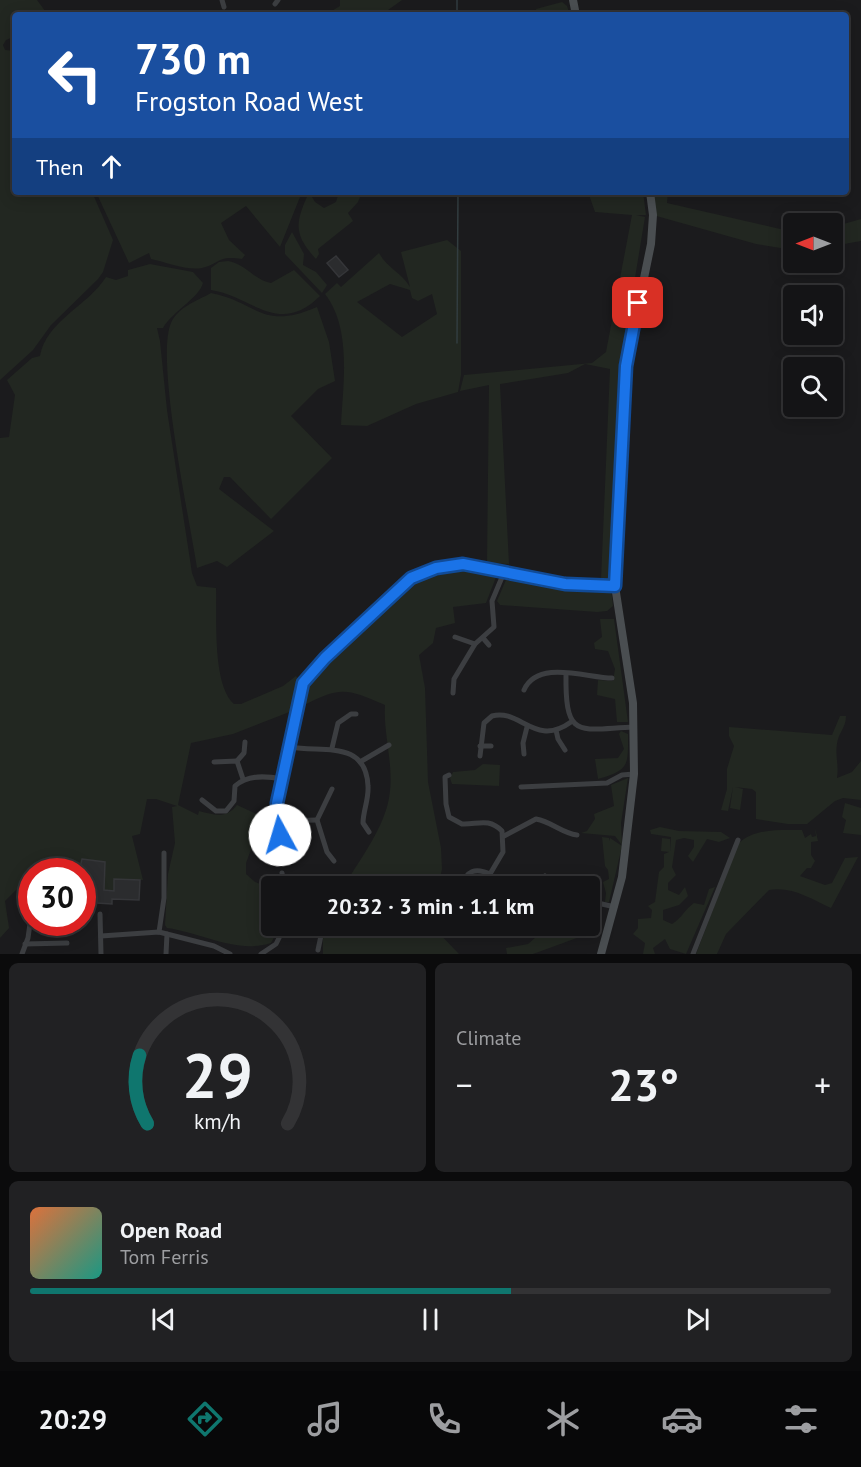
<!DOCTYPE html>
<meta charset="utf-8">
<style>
body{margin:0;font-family:"PT Sans",sans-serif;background:#212123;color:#f1f3f6;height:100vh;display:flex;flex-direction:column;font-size:22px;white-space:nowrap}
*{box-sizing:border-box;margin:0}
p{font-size:20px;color:#9d9ea1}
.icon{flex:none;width:33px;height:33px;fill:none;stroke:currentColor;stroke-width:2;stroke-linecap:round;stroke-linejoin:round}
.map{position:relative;height:954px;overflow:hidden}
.sheet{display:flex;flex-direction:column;gap:9px;padding:9px;background:#0b0b0c;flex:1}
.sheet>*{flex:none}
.top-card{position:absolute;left:12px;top:12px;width:837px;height:183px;border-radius:6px;box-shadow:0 3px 15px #0003,0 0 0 2px #333335;background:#1a4fa0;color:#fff;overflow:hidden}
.needle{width:39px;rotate:270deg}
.buttons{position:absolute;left:783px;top:213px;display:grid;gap:12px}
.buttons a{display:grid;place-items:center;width:60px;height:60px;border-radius:6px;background:#141416;box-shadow:0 3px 15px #0003,0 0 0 2px #333335;font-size:30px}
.speed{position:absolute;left:18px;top:858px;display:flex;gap:12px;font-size:30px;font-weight:700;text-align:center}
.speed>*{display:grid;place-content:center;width:78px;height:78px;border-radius:50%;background:#141416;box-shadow:0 3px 15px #0003,0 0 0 2px #333335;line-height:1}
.speed .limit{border:9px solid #d22;background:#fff;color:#111}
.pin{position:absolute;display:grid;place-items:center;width:51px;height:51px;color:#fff;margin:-26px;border-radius:12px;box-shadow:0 3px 9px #0006}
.me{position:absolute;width:66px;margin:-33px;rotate:354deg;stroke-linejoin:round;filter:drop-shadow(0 0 4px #0008)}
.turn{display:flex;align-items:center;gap:21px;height:126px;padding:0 24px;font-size:27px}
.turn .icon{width:78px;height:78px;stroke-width:2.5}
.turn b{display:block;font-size:42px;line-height:51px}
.then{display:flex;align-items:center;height:57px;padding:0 24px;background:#0003;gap:12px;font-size:22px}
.big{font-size:45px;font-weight:700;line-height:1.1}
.sheet .widget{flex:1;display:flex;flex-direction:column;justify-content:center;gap:9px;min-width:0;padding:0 21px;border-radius:9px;background:#212123}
.sheet .dial{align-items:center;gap:0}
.dial svg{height:156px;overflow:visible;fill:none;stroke:#333335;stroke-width:7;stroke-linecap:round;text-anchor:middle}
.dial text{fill:#f1f3f6;stroke:none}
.song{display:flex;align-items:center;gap:18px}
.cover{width:72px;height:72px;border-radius:9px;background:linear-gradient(135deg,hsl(20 70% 55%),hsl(170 70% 35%))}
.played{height:6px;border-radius:3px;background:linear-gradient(90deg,#0f766e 60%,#333335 60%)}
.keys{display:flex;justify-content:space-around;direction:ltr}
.heat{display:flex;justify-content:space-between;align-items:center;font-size:33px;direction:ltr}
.sheet .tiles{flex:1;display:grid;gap:9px;grid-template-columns:1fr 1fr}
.widget:last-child{grid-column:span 2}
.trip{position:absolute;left:261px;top:876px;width:339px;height:60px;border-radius:6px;background:#141416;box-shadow:0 3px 15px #0003,0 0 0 2px #333335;font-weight:700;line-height:60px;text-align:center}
.tabs{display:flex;height:96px;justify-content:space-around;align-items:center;background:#080809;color:#9d9ea1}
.tabs .icon{width:42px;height:42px}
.tabs .selected{color:#0f766e}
.tabs b{font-size:27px;color:#f1f3f6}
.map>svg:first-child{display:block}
.green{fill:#222721;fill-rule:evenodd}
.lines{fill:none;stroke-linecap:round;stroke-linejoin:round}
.stream{stroke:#323d40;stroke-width:1.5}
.building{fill:#2b2c2e;stroke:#353639;stroke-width:1.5}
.street{stroke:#3c3e41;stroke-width:5}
.secondary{stroke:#4a4e51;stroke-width:8}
.route-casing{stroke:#114b97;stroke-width:15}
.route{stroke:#1a73e8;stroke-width:10}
</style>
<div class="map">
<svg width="861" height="954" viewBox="0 0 861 954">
<rect width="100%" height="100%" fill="#1b1b1d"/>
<!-- green -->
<g class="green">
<path d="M0,0H37L48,15H15V36L6,40L3,45L5,50L15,51V192H92L113,240L103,272L98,279L51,325L33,350L0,380Z"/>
<path d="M340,0H402L381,15H325L340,6Z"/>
<path d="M562,2L567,6L570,15H537L536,9Z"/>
<path d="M96,192H302L280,247L246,206L221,223L229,240L245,255L242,259C218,255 221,263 202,268C187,271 166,262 151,259L149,253L129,263Z"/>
<path d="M309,192L315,202L324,208L336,202L339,192H362L358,202L348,213L353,221L318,249L319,254L316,259C292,233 296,222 309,192Z"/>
<path d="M588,192H643L646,215H636L645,217L621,363L611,579L601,580L610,369L585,364L568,373L500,384L509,564L487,563L489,385L460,391L464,375L592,363L606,352L632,215L595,212Z"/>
<path d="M650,192H668L667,203L793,232V250L756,244L653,215Z"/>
<path d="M861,219V241L833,246V227Z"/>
<path d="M292,232L304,254L303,265L316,272L327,285L322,293L285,254V245Z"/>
<path d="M447,240L461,251V375L458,392L416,404L367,426L341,425C343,384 352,329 325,294L337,283L341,287L379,253C387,268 402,273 410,287L401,252ZM390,284L410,290L412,298L418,301L432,294L437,314L402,337L357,302Z"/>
<path d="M228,261C246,264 254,280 271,283L294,270L320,296C279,337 251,296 211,290V268L219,262Z"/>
<path d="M150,264L193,272L203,283C199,298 173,311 163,328H157L160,341L167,410L192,573L197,586L216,588C217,616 212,685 234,704H241L283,686L296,676L299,680L292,711L233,734L191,743L178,805L198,815L199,811C215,815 226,819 237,805L263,817L246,863V874L255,882L271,888L272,926H280L271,943C236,954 203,933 167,928L165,925L168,874L175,843L172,807L177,806L156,799H147L140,834L132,836L143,880L114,879V891L104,890L105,862L82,859V865H68V859L32,872L31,875L5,901L9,928L0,938V438L9,437L15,395L7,380L32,358L40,356C46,321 88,306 106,277L116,280L128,276V270Z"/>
<path d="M211,293C258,302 261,331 317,307L329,342L335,381L318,389L291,416L332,458L271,519L230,477H224L219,489L274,531L227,567L217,561L197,568C190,521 155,360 171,323C178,307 197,301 211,293Z"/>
<path d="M470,568L498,572L486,603L453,607L455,623L436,628L433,643L419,655L425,688L428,782L441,848L442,869L438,886H344C359,861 381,832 388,803C396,770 383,737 385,705C344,687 340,687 300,707L313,674L410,584L444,570Z"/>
<path d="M508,575L581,589L611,588L613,606L607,611L597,612L500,605L497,601Z"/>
<path d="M600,619H614L628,722H617L615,699L597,695L598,680L613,681L615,669L608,651L595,649L594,643L602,637Z"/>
<path d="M840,716H846C846,728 838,733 837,744C835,755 839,765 837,778L852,772L861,761V800L843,798L835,801L807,824H788L756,819V792L752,789L735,787L743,789L740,810L730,808L733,787L728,811L721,810L727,789V769L734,746L729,736V727L832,735Z"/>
<path d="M621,731L628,734C628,765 630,770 598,779L595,759L618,758L624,749L619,734Z"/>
<path d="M483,764L500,765L499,786L452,784L450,778L453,772L475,770Z"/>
<path d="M628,778L621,823L622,845L615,836L581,833L587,831L595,819L594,814L614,806L611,785Z"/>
<path d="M845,803L861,808V835L843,833L846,820L842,817Z"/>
<path d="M660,827L679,831L721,832L730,838L719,842L707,839L693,862L688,856L694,847V840L684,838L676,840L672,867L676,875L668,883V890L679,895L685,887L688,896L679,905L663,910V920L672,924C683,917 684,910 694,903L704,905L709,889L715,887L686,954L670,949L665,939L653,948L655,954H643L645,943L633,934L638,928V919L651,918L652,910L648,906L655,902L659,872L664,867V854L669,852L661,851L662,838L670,839V851L671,837L651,834L650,830Z"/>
<path d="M815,828L818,841L811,842V855L815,861L811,868H807L800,876L825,885L832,883L845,858L858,857L831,908C811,899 792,886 769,890L726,934L717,954H696L738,844C754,828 780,830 802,830L805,838L811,834L812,837L816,836Z"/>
<path d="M602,837L609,838L610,841V838L622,846L609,902H605L606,893L603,882L609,879L608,870L605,866Z"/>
<path d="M327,926H432L459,954H323V939Z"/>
<path d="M565,926H579L585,935L533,954H507L506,948L528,944L543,931Z"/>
</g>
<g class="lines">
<!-- stream -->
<g class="stream">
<path d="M457,0V15"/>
<path d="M457,343L458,192"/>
</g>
</g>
<!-- building -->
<g class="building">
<path d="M336,256L348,270L339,277L327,263Z"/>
<path d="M82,859L105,862L104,890L114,891V879L140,880L139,900L112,899V904L97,903V898H93V888H85L82,872H79Z"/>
</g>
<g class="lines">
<!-- street -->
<g class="street">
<path d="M222,0L224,7"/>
<path d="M275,4L278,0"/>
<path d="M455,637L475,644"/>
<path d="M483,638L489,645"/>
<path d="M566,674C565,741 579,729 634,727"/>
<path d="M524,690C538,659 587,678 612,678"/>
<path d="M453,693L454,679L475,644L494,627L492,601L505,570"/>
<path d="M556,730L558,739L565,750"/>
<path d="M480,746H491"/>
<path d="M291,747C321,753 366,739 368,786C369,799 363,811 363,823L369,832"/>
<path d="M332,748L338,723L351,714H356"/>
<path d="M524,754L523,743L527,727"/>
<path d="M480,756L484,723L492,716C520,708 535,748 571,722"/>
<path d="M237,761L244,753L245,742"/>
<path d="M214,762L237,761L243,779"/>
<path d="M360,762L389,745"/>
<path d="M449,775L445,777L446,804L449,817L462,824C477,825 488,817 502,831L503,852L490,874"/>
<path d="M521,787L607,783L622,775L634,774"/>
<path d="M332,789L317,820L327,852L334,861"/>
<path d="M202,800L216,811H226L234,801L235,786C248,774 267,776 282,779"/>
<path d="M278,821L317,820"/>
<path d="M504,836L536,819C552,822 562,833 577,835"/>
<path d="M272,861L278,848L280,835L277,803L303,683L325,658L411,578L436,568L463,564L565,584L615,586"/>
<path d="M282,873L284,886"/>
<path d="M462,886C466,871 475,867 490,874L495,886"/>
<path d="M536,886L545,876"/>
<path d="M583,886L589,877"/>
<path d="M590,905L602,904L615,907"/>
<path d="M100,914L101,954"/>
<path d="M159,932L164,898V853"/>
<path d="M101,936L159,932L214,946L230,954"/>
<path d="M25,944L67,943"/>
<path d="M318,950L323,926"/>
<path d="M22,954L28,938L32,909"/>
<path d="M166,954L167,934"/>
<path d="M261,954L276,944L285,926"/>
<path d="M693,954L738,840"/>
</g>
<!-- secondary -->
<g class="secondary">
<path d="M573,0L576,15"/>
<path d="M601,954L622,877L634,774L633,703L615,586L626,366L651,244L653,215L650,192"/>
</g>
</g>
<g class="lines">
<defs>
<path id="route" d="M280,835L277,803L303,683L325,658L411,578L436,568L463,564L565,584L615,586L626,366L638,303"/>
</defs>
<!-- route casing -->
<use href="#route" class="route-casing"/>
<!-- route -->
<use href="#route" class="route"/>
</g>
</svg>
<div class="buttons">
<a><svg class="needle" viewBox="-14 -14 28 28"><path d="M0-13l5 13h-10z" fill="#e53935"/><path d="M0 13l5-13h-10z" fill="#9d9ea1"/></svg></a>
<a><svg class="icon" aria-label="sound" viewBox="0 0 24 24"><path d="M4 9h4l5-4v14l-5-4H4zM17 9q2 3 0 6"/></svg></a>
<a><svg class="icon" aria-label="search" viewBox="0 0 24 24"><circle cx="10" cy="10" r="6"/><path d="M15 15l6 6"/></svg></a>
</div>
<div class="speed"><div class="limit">30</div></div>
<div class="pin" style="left:638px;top:303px;background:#d93025"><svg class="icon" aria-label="arrive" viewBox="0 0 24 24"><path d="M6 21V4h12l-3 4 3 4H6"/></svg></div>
<svg class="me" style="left:280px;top:835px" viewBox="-20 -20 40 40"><circle r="19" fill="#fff"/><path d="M0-13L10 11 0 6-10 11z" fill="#1a73e8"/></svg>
<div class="trip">20:32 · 3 min · 1.1 km</div>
<div class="top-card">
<div class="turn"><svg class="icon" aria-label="left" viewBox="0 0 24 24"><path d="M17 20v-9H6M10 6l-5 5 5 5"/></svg><div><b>730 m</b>Frogston Road West</div></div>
<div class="then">Then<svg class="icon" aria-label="ahead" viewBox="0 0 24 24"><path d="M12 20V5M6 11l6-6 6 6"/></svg></div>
</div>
</div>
<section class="sheet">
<div class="tiles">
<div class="widget dial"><svg viewBox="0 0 100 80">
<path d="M14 69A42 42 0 1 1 86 69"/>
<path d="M14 69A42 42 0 0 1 10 34" stroke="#0f766e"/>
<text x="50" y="56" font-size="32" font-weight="700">29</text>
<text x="50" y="72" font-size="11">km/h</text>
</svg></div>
<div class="widget"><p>Climate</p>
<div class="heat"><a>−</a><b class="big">23°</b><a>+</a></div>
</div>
<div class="widget">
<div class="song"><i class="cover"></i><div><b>Open Road</b><p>Tom Ferris</p></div></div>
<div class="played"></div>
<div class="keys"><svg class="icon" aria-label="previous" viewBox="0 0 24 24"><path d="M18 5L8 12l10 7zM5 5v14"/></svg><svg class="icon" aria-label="pause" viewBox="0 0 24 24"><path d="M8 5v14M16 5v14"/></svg><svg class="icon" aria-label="next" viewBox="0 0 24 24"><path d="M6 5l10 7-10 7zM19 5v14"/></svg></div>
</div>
</div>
</section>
<nav class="tabs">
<b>20:29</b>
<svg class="icon selected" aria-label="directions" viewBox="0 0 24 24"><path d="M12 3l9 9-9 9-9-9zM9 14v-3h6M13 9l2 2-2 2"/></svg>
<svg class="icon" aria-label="music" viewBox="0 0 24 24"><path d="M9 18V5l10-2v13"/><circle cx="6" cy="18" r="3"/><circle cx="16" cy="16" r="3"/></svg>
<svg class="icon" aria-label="phone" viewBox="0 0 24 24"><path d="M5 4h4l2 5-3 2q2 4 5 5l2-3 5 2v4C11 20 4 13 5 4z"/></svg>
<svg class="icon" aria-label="climate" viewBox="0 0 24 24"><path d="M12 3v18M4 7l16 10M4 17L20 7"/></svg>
<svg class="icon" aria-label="car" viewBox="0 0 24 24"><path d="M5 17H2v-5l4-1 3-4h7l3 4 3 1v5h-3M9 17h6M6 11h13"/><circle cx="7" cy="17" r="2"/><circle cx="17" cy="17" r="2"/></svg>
<svg class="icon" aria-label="filters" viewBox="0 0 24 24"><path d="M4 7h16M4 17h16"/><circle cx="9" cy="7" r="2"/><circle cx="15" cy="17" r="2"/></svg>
</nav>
